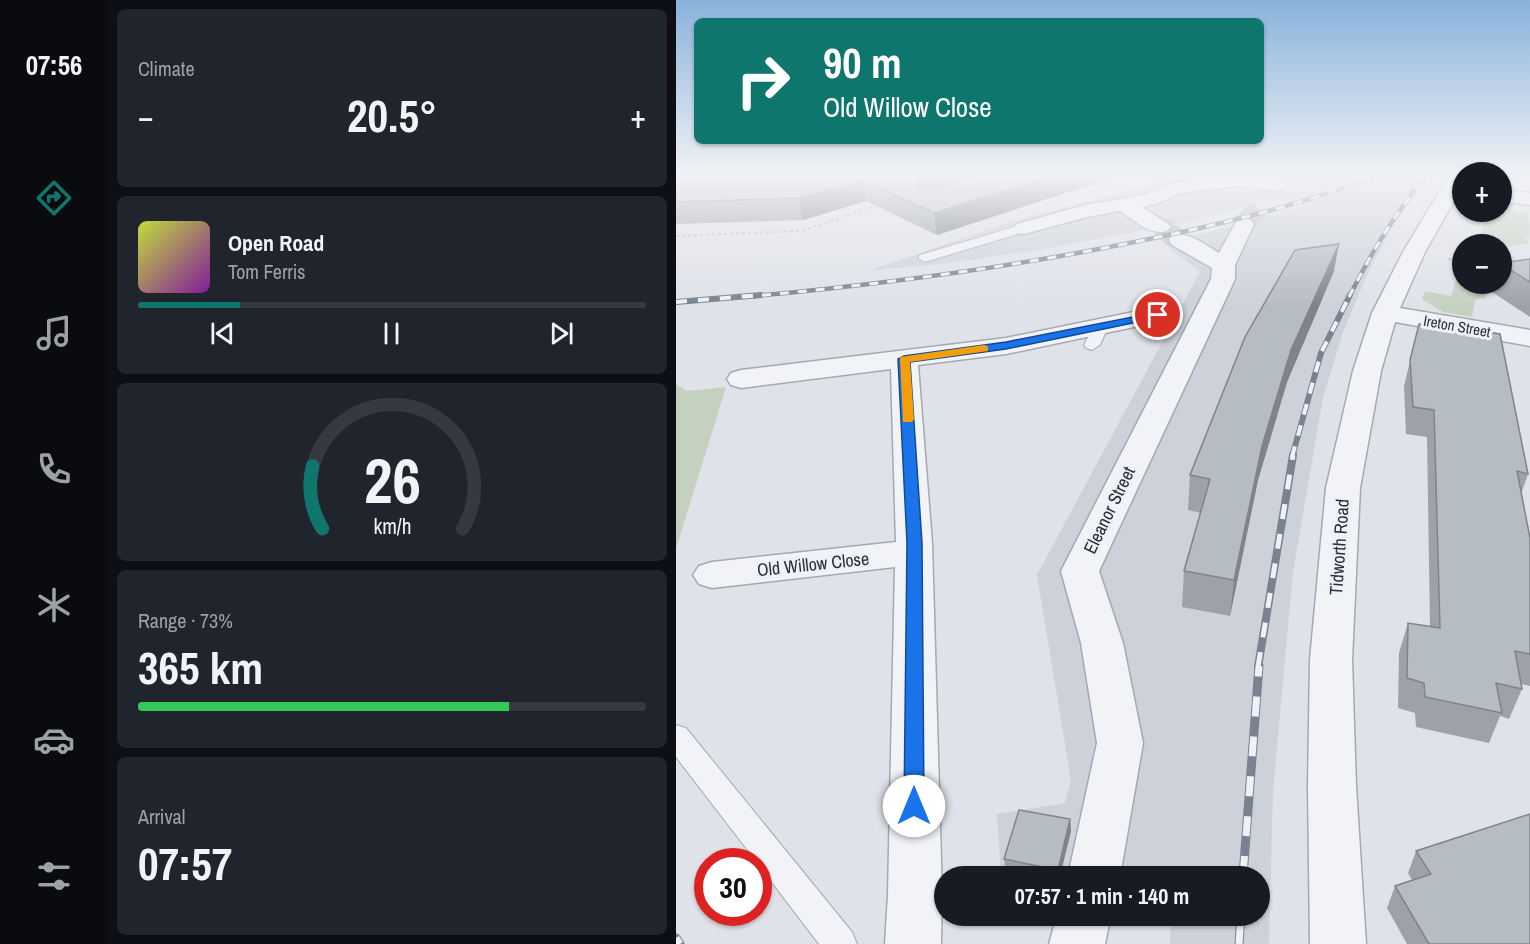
<!DOCTYPE html>
<meta charset="utf-8">
<style>
body{margin:0;font-family:"Archivo Narrow",sans-serif;background:#20242c;color:#f1f3f6;height:100vh;display:flex;flex-direction:column;font-size:22px;white-space:nowrap}
*{box-sizing:border-box;margin:0}
p{font-size:20px;color:#9ea1a6}
.icon{flex:none;width:33px;height:33px;fill:none;stroke:currentColor;stroke-width:2;stroke-linecap:round;stroke-linejoin:round}
.map{position:relative;flex:1;overflow:hidden}
.sheet{display:flex;flex-direction:column;gap:9px;padding:9px;background:#0d0f14;width:568px}
.sheet>*{flex:none}
.hud{position:absolute;left:18px;top:18px;width:570px;height:126px;border-radius:9px;box-shadow:0 2px 4px #0004;background:#0f766e;color:#fff;overflow:hidden}
.tools{position:absolute;left:776px;top:162px;display:grid;gap:12px}
.tools a{display:grid;place-items:center;width:60px;height:60px;border-radius:50%;background:#171b24;box-shadow:0 2px 4px #0004;font-size:30px}
.speed{position:absolute;left:18px;top:848px;display:flex;gap:12px;font-size:30px;font-weight:700;text-align:center}
.speed>*{display:grid;place-content:center;width:78px;height:78px;border-radius:50%;background:#171b24;box-shadow:0 2px 4px #0004;line-height:1}
.speed .limit{border:9px solid #d22;background:#fff;color:#111}
.pin{position:absolute;display:grid;place-items:center;width:51px;height:51px;color:#fff;margin:-26px;border:3px solid #fff;border-radius:50%;box-shadow:0 2px 6px #0007}
.me{position:absolute;width:66px;margin:-33px;rotate:0deg;stroke-linejoin:round;filter:drop-shadow(0 0 4px #0008)}
.turn{display:flex;align-items:center;gap:21px;height:126px;padding:0 30px;font-size:27px}
.turn .icon{width:78px;height:78px;stroke-width:2.5}
.turn b{display:block;font-size:42px;line-height:51px}
.big{font-size:45px;font-weight:700;line-height:1.1}
.sheet .card{flex:1;display:flex;flex-direction:column;justify-content:center;gap:9px;min-width:0;padding:0 21px;border-radius:9px;background:#20242c}
.sheet .dial{align-items:center;gap:0}
.dial svg{height:156px;overflow:visible;fill:none;stroke:#363941;stroke-width:7;stroke-linecap:round;text-anchor:middle}
.dial text{fill:#f1f3f6;stroke:none}
.song{display:flex;align-items:center;gap:18px}
.cover{width:72px;height:72px;border-radius:9px;background:linear-gradient(135deg,hsl(70 70% 55%),hsl(290 70% 35%))}
.played{height:6px;border-radius:3px;background:linear-gradient(90deg,#0f766e 20%,#363941 20%)}
.keys{display:flex;justify-content:space-around;direction:ltr}
.heat{display:flex;justify-content:space-between;align-items:center;font-size:33px;direction:ltr}
.charge{height:9px;border-radius:4px;background:linear-gradient(90deg,#34c759 73%,#363941 0)}
.trip{position:absolute;left:258px;top:866px;width:336px;height:60px;border-radius:30px;background:#171b24;box-shadow:0 2px 4px #0004;font-weight:700;line-height:60px;text-align:center}
main{display:flex;flex:1;min-height:0}
.menu{display:flex;flex-direction:column;width:108px;justify-content:space-around;align-items:center;background:#090b0e;color:#9ea1a6}
.menu .icon{width:42px;height:42px}
.menu .selected{color:#0f766e}
.menu b{font-size:27px;color:#f1f3f6}
.map>svg:first-child{display:block}
.built{fill:#cdd1d9}
.green{fill:#c5d1c0}
.lines{fill:none;stroke-linecap:round;stroke-linejoin:round}
.minor-tunnel{stroke:#babec6;stroke-width:21;stroke-dasharray:21 10;stroke-linecap:butt}
.service-casing{stroke:#a4a9b2;stroke-width:2}
.minor-casing{stroke:#a4a9b2;stroke-width:3}
.path{stroke:#bdc0c6;stroke-width:2;stroke-dasharray:3 3;stroke-linecap:butt}
.service{fill:#f1f3f6;fill-rule:evenodd}
.minor{fill:#f1f3f6;fill-rule:evenodd}
.rail-far3-casing{stroke:#798291;stroke-width:4.5}
.rail-far2-casing{stroke:#798291;stroke-width:6}
.rail-far1-casing{stroke:#798291;stroke-width:8}
.rail-casing{stroke:#798291;stroke-width:9}
.rail-far3{stroke:#eef1f5;stroke-width:3;stroke-dasharray:9;stroke-linecap:butt}
.rail-far2{stroke:#eef1f5;stroke-width:4;stroke-dasharray:11;stroke-linecap:butt}
.rail-far1{stroke:#eef1f5;stroke-width:5;stroke-dasharray:15;stroke-linecap:butt}
.rail{stroke:#eef1f5;stroke-width:7;stroke-dasharray:20;stroke-linecap:butt}
.wall{fill:#9da2a9}
.shaded-wall{fill:#7f8489}
.building{fill:#b6bcc4;stroke:#7f8489;stroke-width:1.5}
.route{fill:#1a73e8;stroke:#114b97;stroke-width:1.5}
.slow{fill:#f59e0b}
.labels{text-anchor:middle;dominant-baseline:central;stroke-width:6;stroke-linejoin:round;paint-order:stroke}
.far-street-label{font-size:15px;fill:#28303e;stroke:#eef1f5}
.street-label{font-size:18px;fill:#28303e;stroke:#eef1f5}
</style>
<main>
<nav class="menu">
<b>07:56</b>
<svg class="icon selected" aria-label="directions" viewBox="0 0 24 24"><path d="M12 3l9 9-9 9-9-9zM9 14v-3h6M13 9l2 2-2 2"/></svg>
<svg class="icon" aria-label="music" viewBox="0 0 24 24"><path d="M9 18V5l10-2v13"/><circle cx="6" cy="18" r="3"/><circle cx="16" cy="16" r="3"/></svg>
<svg class="icon" aria-label="phone" viewBox="0 0 24 24"><path d="M5 4h4l2 5-3 2q2 4 5 5l2-3 5 2v4C11 20 4 13 5 4z"/></svg>
<svg class="icon" aria-label="climate" viewBox="0 0 24 24"><path d="M12 3v18M4 7l16 10M4 17L20 7"/></svg>
<svg class="icon" aria-label="car" viewBox="0 0 24 24"><path d="M5 17H2v-5l4-1 3-4h7l3 4 3 1v5h-3M9 17h6M6 11h13"/><circle cx="7" cy="17" r="2"/><circle cx="17" cy="17" r="2"/></svg>
<svg class="icon" aria-label="filters" viewBox="0 0 24 24"><path d="M4 7h16M4 17h16"/><circle cx="9" cy="7" r="2"/><circle cx="15" cy="17" r="2"/></svg>
</nav>
<section class="sheet">
<div class="card"><p>Climate</p>
<div class="heat"><a>−</a><b class="big">20.5°</b><a>+</a></div>
</div>
<div class="card">
<div class="song"><i class="cover"></i><div><b>Open Road</b><p>Tom Ferris</p></div></div>
<div class="played"></div>
<div class="keys"><svg class="icon" aria-label="previous" viewBox="0 0 24 24"><path d="M18 5L8 12l10 7zM5 5v14"/></svg><svg class="icon" aria-label="pause" viewBox="0 0 24 24"><path d="M8 5v14M16 5v14"/></svg><svg class="icon" aria-label="next" viewBox="0 0 24 24"><path d="M6 5l10 7-10 7zM19 5v14"/></svg></div>
</div>
<div class="card dial"><svg viewBox="0 0 100 80">
<path d="M14 69A42 42 0 1 1 86 69"/>
<path d="M14 69A42 42 0 0 1 9 37" stroke="#0f766e"/>
<text x="50" y="56" font-size="32" font-weight="700">26</text>
<text x="50" y="72" font-size="11">km/h</text>
</svg></div>
<div class="card"><p>Range · 73%</p><b class="big">365 km</b><div class="charge"></div></div>
<div class="card"><p>Arrival</p><b class="big">07:57</b></div>
</section>
<div class="map">
<svg width="854" height="944" viewBox="0 0 854 944">
<rect width="100%" height="100%" fill="#dfe2e8"/>
<!-- built -->
<path class="built" d="M511,175H754L719,222L690,277L667,332L647,398L617,572L597,790L593,944H494L495,915H584V876H325L321,814L389,803L395,780L361,575L524,272L488,244L628,206L600,199L490,226L362,250L264,264L195,270L336,221Z"/>
<!-- green -->
<g class="green">
<path d="M825,201L839,203L835,210L853,213L851,219H853V237L849,238L853,243L825,247V244H799L816,212H825Z"/>
<path d="M781,276L786,277V284H853L811,290L809,298L799,300L796,317L767,312L746,299L749,291L775,296Z"/>
<path d="M0,384L11,391L50,387L0,549Z"/>
</g>
<g class="lines">
<!-- minor-tunnel -->
<g class="minor-tunnel">
<path d="M568,224L589,202"/>
<path d="M484,227L504,240"/>
</g>
<defs>
<g id="service">
<path d="M348,224L354,228L352,231L249,262L242,258L244,255Z"/>
<path d="M424,322L432,327L424,345L416,350L410,348L408,345L419,324Z"/>
<path d="M0,725L10,728L176,932L181,944H143L82,864V861H80L0,757Z"/>
</g>
<g id="minor">
<path d="M565,175L606,181L609,185L606,189L599,191L563,186L505,193L480,204L466,207L491,223L495,227L491,231C474,236 458,220 444,211L411,217L348,234L341,232L337,228L341,224L409,205L468,195L501,182Z"/>
<path d="M777,175H786V187L749,252L724,308L854,330V346L719,322L705,371L684,488L676,660L680,786L690,944H634L632,786L634,660L650,488L677,371L696,313L727,252L766,187Z"/>
<path d="M825,189L854,193V205L825,201Z"/>
<path d="M568,218L575,220L578,224L559,265V279L423,571L447,643L467,743L444,876H392L421,743L405,643L385,571L535,279L536,268L496,245L493,240L496,235C513,231 529,245 543,253L561,220Z"/>
<path d="M482,307L491,310L495,315L491,320L330,354L242,365L256,543L266,895L265,944H209L212,895L219,567L36,588L23,584L17,575L23,566L36,562L220,542L215,369L65,388L55,385L51,379L55,373L65,370L330,338Z"/>
<path d="M381,915H435L429,944H373Z"/>
</g>
</defs>
<!-- service casing -->
<use href="#service" class="service-casing"/>
<!-- minor casing -->
<use href="#minor" class="minor-casing"/>
<!-- path -->
<g class="path">
<path d="M0,236L125,231L202,205"/>
<path d="M772,259L786,261"/>
</g>
<!-- service -->
<use href="#service" class="service"/>
<!-- minor -->
<use href="#minor" class="minor"/>
<defs>
<g id="rail-far3">
<path d="M68,297C189,286 309,271 428,248C522,230 614,209 704,175"/>
<path d="M673,297C696,251 718,216 750,175"/>
</g>
<g id="rail-far2">
<path d="M0,302L85,295"/>
<path d="M616,457L645,353L674,295"/>
</g>
<path id="rail-far1" d="M582,667L617,455"/>
<g id="rail">
<path d="M567,876L583,666"/>
<path d="M0,938L4,944"/>
<path d="M563,944L565,915"/>
</g>
</defs>
<!-- rail-far3 casing -->
<use href="#rail-far3" class="rail-far3-casing"/>
<!-- rail-far2 casing -->
<use href="#rail-far2" class="rail-far2-casing"/>
<!-- rail-far1 casing -->
<use href="#rail-far1" class="rail-far1-casing"/>
<!-- rail casing -->
<use href="#rail" class="rail-casing"/>
<!-- rail-far3 -->
<use href="#rail-far3" class="rail-far3"/>
<!-- rail-far2 -->
<use href="#rail-far2" class="rail-far2"/>
<!-- rail-far1 -->
<use href="#rail-far1" class="rail-far1"/>
<!-- rail -->
<use href="#rail" class="rail"/>
</g>
<!-- wall -->
<g class="wall">
<path d="M0,175H444L261,235L190,201L127,220L0,224Z"/>
<path d="M854,259V317L816,292L818,284H825V263Z"/>
<path d="M658,271L611,382L582,480L554,616L506,607L508,571L525,513L512,510L514,475Z"/>
<path d="M743,324L852,474L845,494L854,538V686L845,684L846,689L833,719L824,716L813,743L740,727L739,713L722,708L723,653L732,623L754,627L751,437L730,434L728,386Z"/>
<path d="M394,819L395,831L384,876H358L330,870L328,859Z"/>
<path d="M740,851L854,944H731L711,908L719,886L736,880L732,873Z"/>
</g>
<!-- shaded-wall -->
<g class="shaded-wall">
<path d="M247,175H318L245,197L239,183L243,176Z"/>
<path d="M380,175H444L261,235L258,213Z"/>
<path d="M186,180L190,201L127,220L123,198Z"/>
<path d="M663,244L658,271L611,382L582,480L554,616L558,580L586,446L615,350Z"/>
<path d="M394,819L395,831L384,876H382V870Z"/>
</g>
<!-- building -->
<g class="building">
<path d="M0,175H247L243,176L239,183L243,188H258L302,175H380L258,213L186,180L123,198L0,202Z"/>
<path d="M663,244L615,350L586,446L558,580L508,571L534,479L514,475L569,337L619,250Z"/>
<path d="M854,259V282L825,264V263Z"/>
<path d="M743,324L761,327L762,324L824,334L852,474L841,471L854,538V654L839,651L846,689L820,683L826,713L749,697L748,683L731,678L732,623L764,628L758,410L737,407L734,360Z"/>
<path d="M343,810L394,819L382,870L328,859Z"/>
<path d="M854,814V944H753L719,886L755,874L740,851Z"/>
</g>
<!-- sky -->
<linearGradient id="sky" x2="0" y2="1"><stop stop-color="#89b2db"/><stop offset="0.57" stop-color="#f1f2f5"/><stop offset="1" stop-color="#f1f2f5" stop-opacity="0"/></linearGradient>
<rect width="854" height="307" fill="url(#sky)"/>
<!-- route -->
<path class="route" d="M482,312L488,315L486,317L330,349L234,362L246,543L248,806L245,813L238,816L231,813L228,806L231,543L222,359L228,356L330,342Z"/>
<!-- slow -->
<path class="slow" d="M308,345L312,346V351L234,362L238,419L236,422H227L224,357Z"/>
<g class="labels">
<!-- far-street labels -->
<g class="far-street-label">
<text transform="translate(781 326) rotate(10)">Ireton Street</text>
</g>
<!-- street labels -->
<g class="street-label">
<text transform="translate(433 510) rotate(-64)">Eleanor Street</text>
<text transform="translate(663 547) rotate(-86)">Tidworth Road</text>
<text transform="translate(137 564) rotate(-6)">Old Willow Close</text>
</g>
</g>
</svg>
<div class="tools">
<a>+</a>
<a>−</a>
</div>
<div class="speed"><div class="limit">30</div></div>
<div class="pin" style="left:482px;top:315px;background:#d93025"><svg class="icon" aria-label="arrive" viewBox="0 0 24 24"><path d="M6 21V4h12l-3 4 3 4H6"/></svg></div>
<svg class="me" style="left:238px;top:806px" viewBox="-20 -20 40 40"><circle r="19" fill="#fff"/><path d="M0-13L10 11 0 6-10 11z" fill="#1a73e8"/></svg>
<div class="trip">07:57 · 1 min · 140 m</div>
<div class="hud">
<div class="turn"><svg class="icon" aria-label="right" viewBox="0 0 24 24"><path d="M7 20v-9h11M14 6l5 5-5 5"/></svg><div><b>90 m</b>Old Willow Close</div></div>
</div>
</div>
</main>
